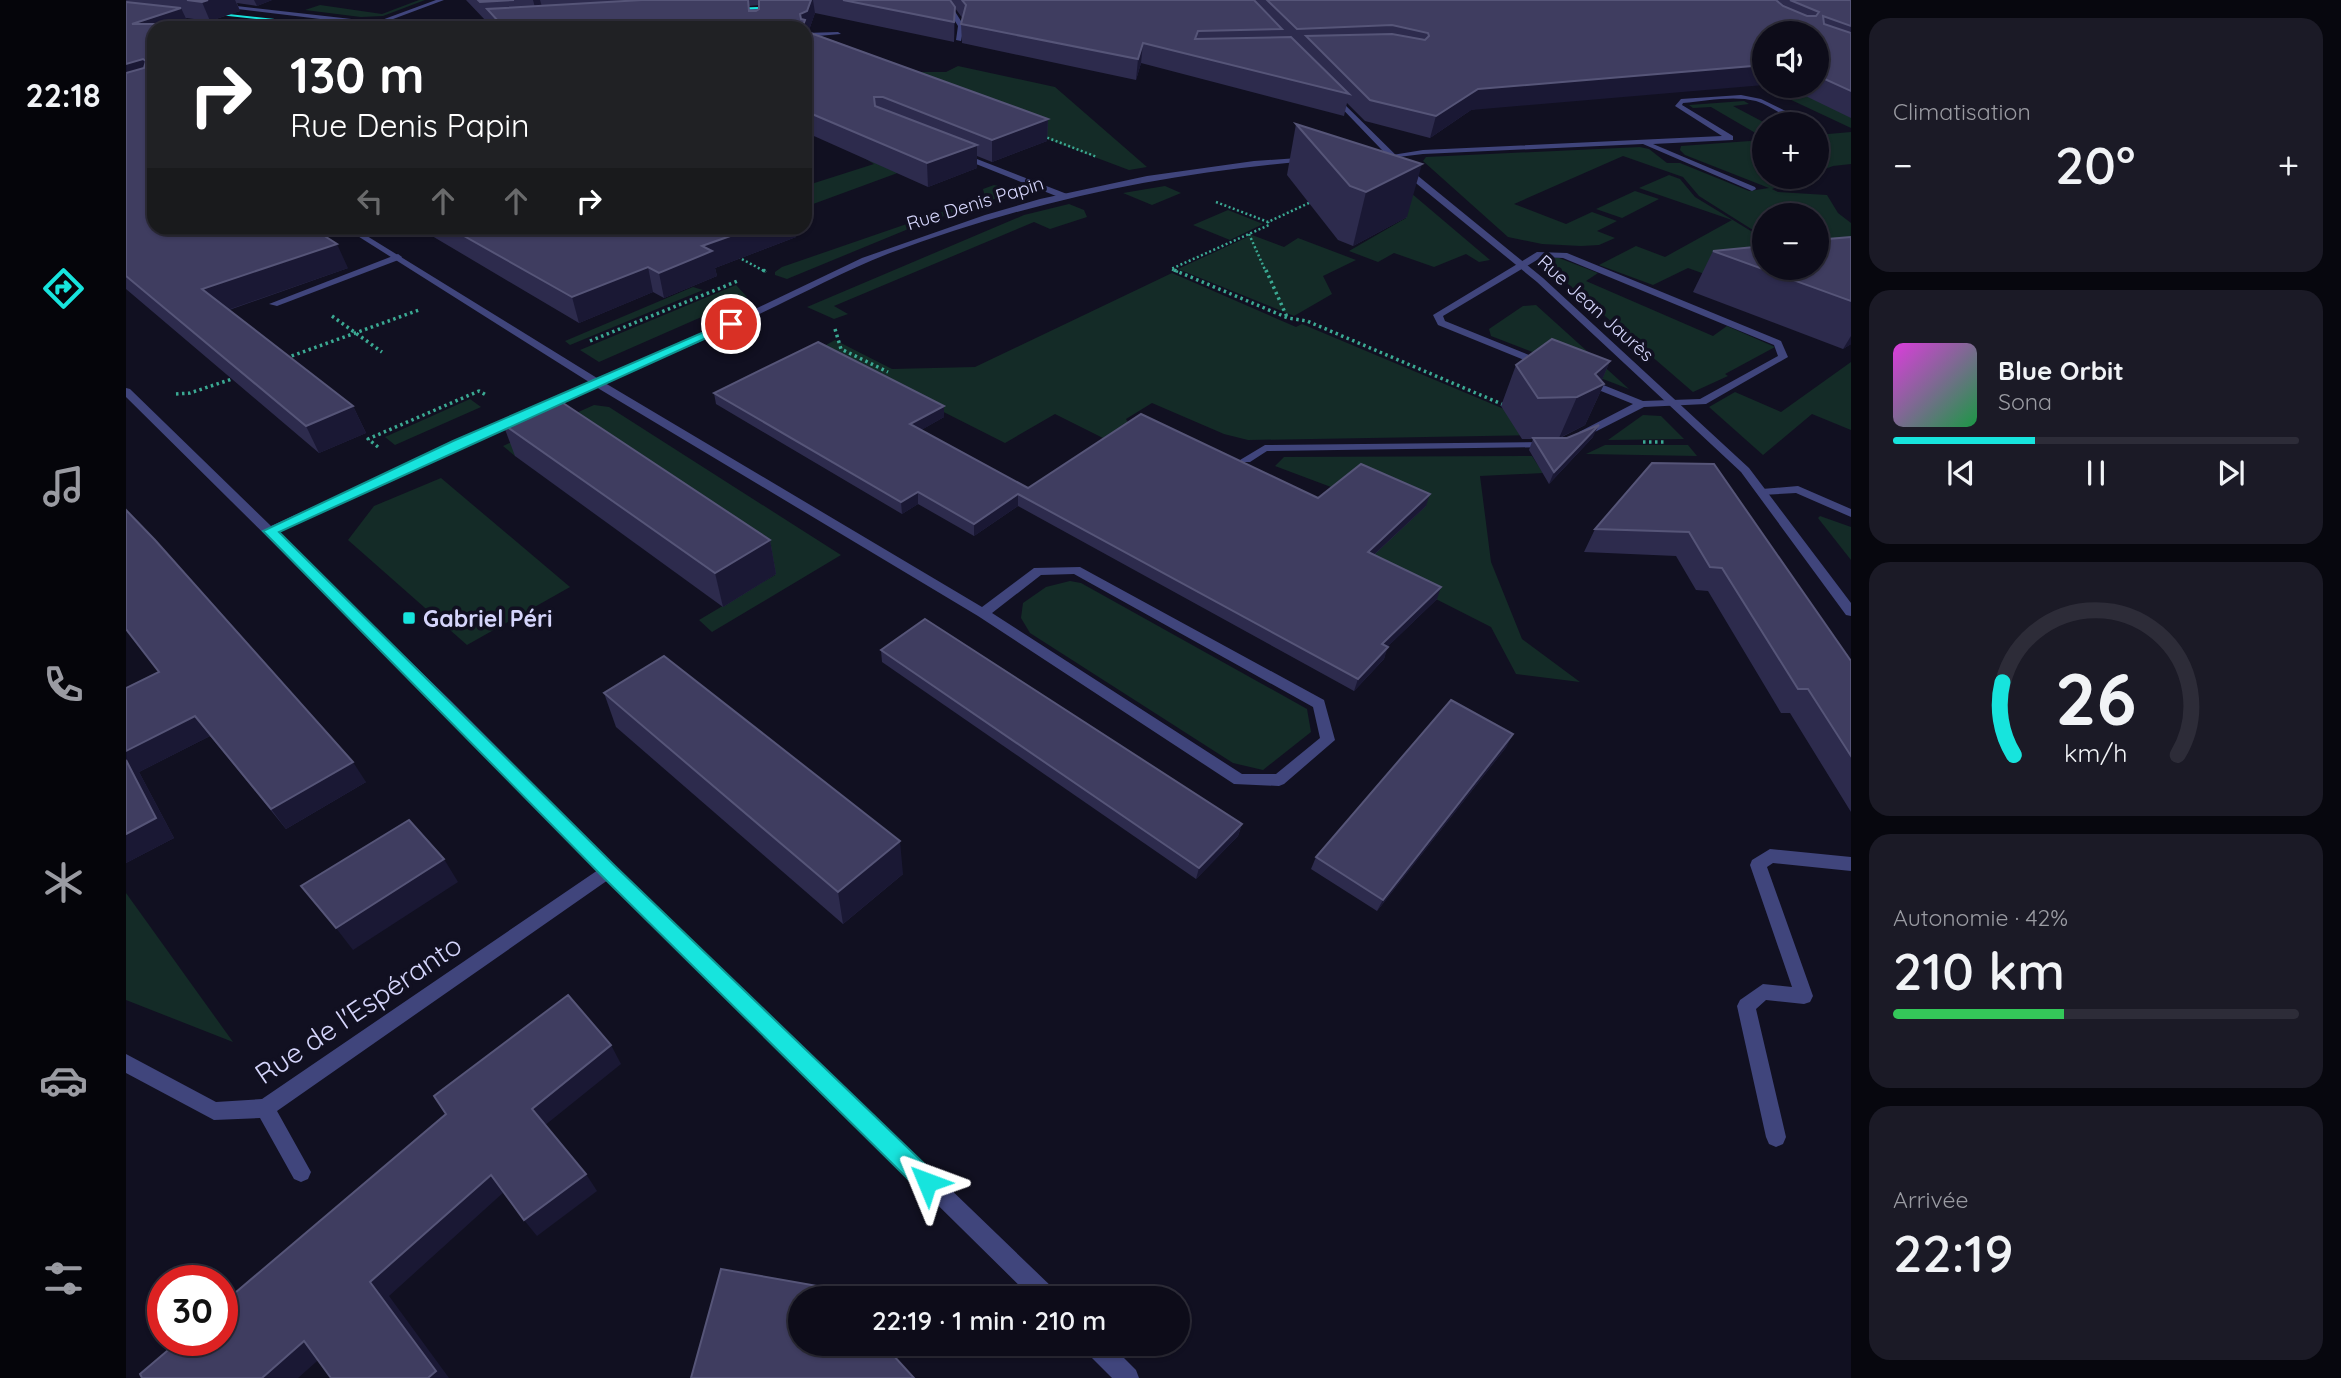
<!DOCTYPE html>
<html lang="fr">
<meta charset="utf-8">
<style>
body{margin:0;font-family:Quicksand,sans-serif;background:#1b1a26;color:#f1f3f6;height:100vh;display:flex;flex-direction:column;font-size:26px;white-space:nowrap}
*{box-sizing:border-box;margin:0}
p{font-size:23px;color:#9a9ba2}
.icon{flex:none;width:38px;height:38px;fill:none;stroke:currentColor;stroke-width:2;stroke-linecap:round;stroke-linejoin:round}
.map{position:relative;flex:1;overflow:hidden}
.details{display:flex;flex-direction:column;gap:18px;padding:18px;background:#07070e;width:490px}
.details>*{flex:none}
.guide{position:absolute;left:21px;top:21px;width:665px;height:214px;border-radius:21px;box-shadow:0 2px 5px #0004,0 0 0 2px #2d2c38;background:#202124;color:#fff;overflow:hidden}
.buttons{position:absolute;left:1626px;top:21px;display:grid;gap:14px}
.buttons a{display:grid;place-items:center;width:77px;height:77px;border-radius:50%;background:#0d0c19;box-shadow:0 2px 5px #0004,0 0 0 2px #2d2c38;font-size:35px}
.speed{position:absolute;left:21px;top:1265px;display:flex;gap:14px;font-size:35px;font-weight:700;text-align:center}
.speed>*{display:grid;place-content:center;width:91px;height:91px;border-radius:50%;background:#0d0c19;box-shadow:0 2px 5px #0004,0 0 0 2px #2d2c38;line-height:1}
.speed .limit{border:10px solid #d22;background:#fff;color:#111}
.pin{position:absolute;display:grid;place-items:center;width:60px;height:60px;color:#fff;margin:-30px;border:4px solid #fff;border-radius:50%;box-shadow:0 2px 7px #0007}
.me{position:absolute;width:77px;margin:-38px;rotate:314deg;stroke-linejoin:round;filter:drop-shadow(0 0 5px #0008)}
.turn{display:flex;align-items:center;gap:24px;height:147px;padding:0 28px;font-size:32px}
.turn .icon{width:91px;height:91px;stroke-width:2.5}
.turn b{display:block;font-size:49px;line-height:60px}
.lanes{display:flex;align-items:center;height:66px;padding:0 28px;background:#0003;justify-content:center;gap:35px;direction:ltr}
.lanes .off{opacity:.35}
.big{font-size:52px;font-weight:600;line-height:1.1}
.details .widget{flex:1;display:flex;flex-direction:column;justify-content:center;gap:10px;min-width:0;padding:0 24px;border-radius:21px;background:#1b1a26}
.details .dial{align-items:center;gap:0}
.dial svg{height:182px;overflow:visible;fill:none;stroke:#2d2c38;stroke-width:7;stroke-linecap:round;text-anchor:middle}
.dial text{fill:#f1f3f6;stroke:none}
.song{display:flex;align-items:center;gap:21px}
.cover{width:84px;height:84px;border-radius:10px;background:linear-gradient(135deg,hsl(300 70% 55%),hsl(140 70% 35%))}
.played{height:7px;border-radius:4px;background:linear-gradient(90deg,#17e4dd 35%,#2d2c38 35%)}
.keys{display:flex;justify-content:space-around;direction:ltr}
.heat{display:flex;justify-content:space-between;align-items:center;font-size:38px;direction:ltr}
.charge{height:10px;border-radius:5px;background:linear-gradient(90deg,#34c759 42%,#2d2c38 0)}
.trip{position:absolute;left:662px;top:1286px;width:402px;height:70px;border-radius:35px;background:#0d0c19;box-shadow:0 2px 5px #0004,0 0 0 2px #2d2c38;font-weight:600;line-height:70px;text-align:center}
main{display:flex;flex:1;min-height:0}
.tab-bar{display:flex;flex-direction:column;width:126px;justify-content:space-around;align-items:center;background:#05050a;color:#9a9ba2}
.tab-bar .icon{width:49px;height:49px}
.tab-bar .on{color:#17e4dd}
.tab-bar b{font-size:32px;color:#f1f3f6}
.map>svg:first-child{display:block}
.green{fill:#142b27}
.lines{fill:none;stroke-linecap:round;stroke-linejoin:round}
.path-far1{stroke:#3ba993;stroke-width:2.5;stroke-dasharray:2 2.5;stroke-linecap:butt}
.path{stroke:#3ba993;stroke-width:3.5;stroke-dasharray:2.5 3.5;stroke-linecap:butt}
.lane{fill:#40457c;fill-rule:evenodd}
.street{fill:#40457c;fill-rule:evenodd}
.tram{stroke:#17e4dd;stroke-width:2}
.wall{fill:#2d2b4d;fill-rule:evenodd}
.shaded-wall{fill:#1a1834}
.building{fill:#3f3d60;stroke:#565578;stroke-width:2}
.route{fill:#17e4dd;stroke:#0f9490;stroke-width:2}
.poi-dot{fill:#17e4dd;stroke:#111021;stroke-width:2.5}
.labels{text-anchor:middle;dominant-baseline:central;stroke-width:7;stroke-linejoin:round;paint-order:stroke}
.far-street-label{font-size:19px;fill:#d5d5fb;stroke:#111021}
.poi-label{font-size:23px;font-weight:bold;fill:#d5d5fb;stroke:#111021;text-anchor:start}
.near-street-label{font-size:28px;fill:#d5d5fb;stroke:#111021}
</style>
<main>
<nav class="tab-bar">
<b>22:18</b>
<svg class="icon on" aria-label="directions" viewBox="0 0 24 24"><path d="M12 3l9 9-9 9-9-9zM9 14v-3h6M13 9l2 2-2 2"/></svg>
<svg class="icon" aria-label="music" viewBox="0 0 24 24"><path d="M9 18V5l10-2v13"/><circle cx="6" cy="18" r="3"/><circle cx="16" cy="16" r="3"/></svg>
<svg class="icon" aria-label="phone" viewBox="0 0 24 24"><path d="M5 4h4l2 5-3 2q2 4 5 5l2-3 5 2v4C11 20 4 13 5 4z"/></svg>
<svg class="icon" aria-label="climate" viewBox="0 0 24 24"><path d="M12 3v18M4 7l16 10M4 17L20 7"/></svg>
<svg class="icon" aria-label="car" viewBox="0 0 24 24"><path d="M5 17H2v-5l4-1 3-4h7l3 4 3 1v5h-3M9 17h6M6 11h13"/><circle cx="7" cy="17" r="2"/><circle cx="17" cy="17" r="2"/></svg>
<svg class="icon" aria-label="filters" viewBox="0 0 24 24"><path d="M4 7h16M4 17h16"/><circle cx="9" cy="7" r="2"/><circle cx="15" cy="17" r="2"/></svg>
</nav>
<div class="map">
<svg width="1725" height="1378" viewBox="0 0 1725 1378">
<rect width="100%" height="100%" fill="#111021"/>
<!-- green -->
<g class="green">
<path d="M293,0H299L257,16L235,17L179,10L194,5L256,14Z"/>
<path d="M832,66L929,87L1021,167L1003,170L766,81L679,72H820Z"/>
<path d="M1638,77V86H1669L1725,112V128L1625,81Z"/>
<path d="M1618,101L1623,104L1607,106L1641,124H1638V138L1585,107L1567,108L1563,105Z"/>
<path d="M1725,132V164L1707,166L1691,172V135Z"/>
<path d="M1638,140V177H1678L1646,189L1652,192L1701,195L1712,213L1725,223V273L1690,268V215H1638V237L1573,196L1557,177L1497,156L1388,204L1440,224L1466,212L1491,221L1471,231L1489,238L1473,245L1455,246L1416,244L1382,237L1297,161L1300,157L1514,147L1523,149L1541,163H1554L1623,191L1643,188L1559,155L1554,150L1555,146Z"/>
<path d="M722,148L796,164L679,207V186L748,164Z"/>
<path d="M1259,171L1364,260L1353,262L1340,254L1308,267L1268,253L1252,262L1223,251L1280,218Z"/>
<path d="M1543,175L1554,179L1569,197L1638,239V268L1725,327L1562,268L1527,285L1473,265L1510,246L1539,257L1606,220L1513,188Z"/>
<path d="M868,185L885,189L886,193L792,225L661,279L649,275V272L656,267L859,197L857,189Z"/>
<path d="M1039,186L1055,193L1026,205L997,193Z"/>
<path d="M1509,191L1533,199L1496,218L1470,209Z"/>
<path d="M943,204L958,210L961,217L924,229L908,222L708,306L722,314L708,319L681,307L898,215Z"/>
<path d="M1102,210L1137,224L1104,240L1067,225Z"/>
<path d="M1126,235L1158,247L1172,238L1230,260L1197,276L1206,294L1168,316L1052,269Z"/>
<path d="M1418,256L1433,258L1472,273L1460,281L1587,336L1601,326L1649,347L1599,374L1602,376L1567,392L1412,258Z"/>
<path d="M1046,273L1170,327L1176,324L1421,427L1418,435L1122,440L1098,434L1026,403L1000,419L1002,423L977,438L929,414L879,443L693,349L709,340L766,369L849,367Z"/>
<path d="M610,285L621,297L473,362L454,350Z"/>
<path d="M567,287L577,290L444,345L439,341Z"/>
<path d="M1410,305L1503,389L1365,336L1363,329L1397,306Z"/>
<path d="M1725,362V430L1686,414L1637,455L1583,407L1609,392L1655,412Z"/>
<path d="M344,399L355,407L269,445L259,437Z"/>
<path d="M468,405L483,407L715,555L586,632L573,620L649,575L389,456L377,446Z"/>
<path d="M1517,415L1535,416L1558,439L1482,440Z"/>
<path d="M1479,445H1562L1571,456L1460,454Z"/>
<path d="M1406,456L1417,473L1354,476L1365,562L1396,639L1454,682L1390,674L1365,627L1239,563L1299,505L1213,490L1149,466L1158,457Z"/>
<path d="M315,478L444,587L341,645L222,540L248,506Z"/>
<path d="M1694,516L1725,527V560L1692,518Z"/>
<path d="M944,581L955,583L1181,709L1185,732L1137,770L1107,763L904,633L895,618L897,603L920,587Z"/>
<path d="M0,893L107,1042L0,1000Z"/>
</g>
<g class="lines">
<!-- path-far1 -->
<g class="path-far1">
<path d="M917,136L971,157"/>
<path d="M679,141L689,134"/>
<path d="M1090,202L1142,222L1185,202"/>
<path d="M1123,234L1140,272"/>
<path d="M612,257L640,272"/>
<path d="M1052,272L1045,269L1143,225L1142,222"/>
</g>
<!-- path -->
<g class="path">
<path d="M637,270L642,273"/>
<path d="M1048,270L1162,318L1181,321L1378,405"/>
<path d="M1140,270L1161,317"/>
<path d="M206,316L256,352"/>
<path d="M709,329L715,349L762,372"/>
<path d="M464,341L614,280"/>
<path d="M160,358L293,310"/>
<path d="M50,394L64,393L109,378"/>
<path d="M1517,442H1540"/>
<path d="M252,447L242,439L353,391L360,395"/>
</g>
<!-- lane -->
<g class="lane">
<path d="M816,0H822L838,26L835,41L830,40L832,26Z"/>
<path d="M93,4L252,22L255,24L252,26L95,7Z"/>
<path d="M44,18L105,26L108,28L42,21Z"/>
<path d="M679,33L712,32L715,34L679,37Z"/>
<path d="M1615,95L1635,99L1686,124C1666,125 1649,107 1630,101C1607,95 1580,101 1557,103L1556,105L1607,136V140L1527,144L1629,187L1630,189L1626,191L1517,144L1297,154L1264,158L1260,156L1297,150L1596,136L1549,106L1555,99Z"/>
<path d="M833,152L941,194L942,196L935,198L830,156L829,154Z"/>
<path d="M1411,252L1441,253L1655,341L1662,357L1580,404L1518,407L1461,436H1453V432L1507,404L1312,325L1307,315ZM1416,257L1437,258L1648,345L1652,356L1574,399L1517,401L1319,321L1317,316Z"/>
<path d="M272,254L276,257L275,259L151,306L143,304Z"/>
<path d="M1422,442L1428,445L1426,447L1141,451L1124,462H1116L1114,460L1139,445Z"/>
<path d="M1672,486L1725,509V517L1670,493L1636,495L1630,492L1636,489Z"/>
<path d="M1644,849L1725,857V871L1647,863L1641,867L1687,996L1684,1002L1678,1004L1640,1000L1630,1009L1660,1137L1657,1144L1650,1147L1643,1144L1640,1137L1611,1006L1614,1000L1637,984L1666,987L1624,865L1626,860Z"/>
</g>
<!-- street -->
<g class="street">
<path d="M310,0H318L243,28H234Z"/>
<path d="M650,6L652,9L604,13L601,11Z"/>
<path d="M1205,95H1209L1286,171L1417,278L1623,468L1725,603V616L1720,615L1615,472L1411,282L1280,175L1205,97Z"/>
<path d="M1186,157V161H1183C1039,173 900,202 764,253C718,271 674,295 629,316C580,340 529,361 479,383L856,607L908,568L954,567L1198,700L1209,740L1158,784L1153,786L1108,784L852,616L470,387L419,409H411V405L463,382L219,228H228L471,378L602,322L736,258L859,215L914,199L1021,176L1128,161ZM948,574L1187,707L1194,738L1150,774H1116L866,613L915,575Z"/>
<path d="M0,388L4,389L145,526L390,414H398V418L151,532L326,702L489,866L929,1290L931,1298H906L482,880L151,1111L185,1172L182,1179L175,1182L168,1179L134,1118L88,1120L0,1073V1054L90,1102L136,1099L472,870L316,710L0,397Z"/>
<path d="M957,1344H984L1010,1370L1013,1378H986L960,1352Z"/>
</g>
<!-- tram -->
<g class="tram">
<path d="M605,9L654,7"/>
<path d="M84,13L204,26L259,28"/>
</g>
</g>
<!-- wall -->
<g class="wall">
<path d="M0,0H146L131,6L111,3L114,11L84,21L60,18L63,24L28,228L222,268L103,310L227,406L240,433L193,453L0,289Z"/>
<path d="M340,0H1725V118L1659,86H1690V33L1345,110L1304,138L1239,121L1221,103L1218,116L1015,63L1010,80L836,43L835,24L837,19L829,8L828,42L689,13L683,30L681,31L922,119L921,141L866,162L851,156V168L802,187L679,132V28L365,23L364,21H360ZM633,5V9L630,11H623V6Z"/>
<path d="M1170,124L1281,217L1227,246L1212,240L1161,175Z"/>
<path d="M299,228H669L670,237L589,268L591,276L538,298L527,292L453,323L301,233Z"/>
<path d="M1725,237V344L1717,349L1567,292L1587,251Z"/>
<path d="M1484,361L1475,382L1478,384L1459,425L1434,438L1467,437L1423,484L1403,450L1407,439H1396L1375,406L1390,365Z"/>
<path d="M588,393L818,417L795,430L902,488L1192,498L1300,506L1248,555L1311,599L1261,647L1258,659L1228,691L892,506L848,536L792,504L776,514L590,404Z"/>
<path d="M377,424L644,540L650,574L597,607L389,456Z"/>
<path d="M1526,463L1725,661V812L1664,713H1655L1582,591L1570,590L1550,556L1458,552L1469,529Z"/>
<path d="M755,650L1116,824L1112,836L1070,879L756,662Z"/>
<path d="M0,688L240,782L160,829L84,736L13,772L48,838L0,863Z"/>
<path d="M478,693L777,874L717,924L490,727Z"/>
<path d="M1381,746L1251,911L1185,869L1190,857Z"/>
</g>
<!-- shaded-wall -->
<g class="shaded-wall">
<path d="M82,0H109L114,11L84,21L76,2Z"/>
<path d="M128,0H146L131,6Z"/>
<path d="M407,0H414L417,10L410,11Z"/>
<path d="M685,0H687L689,13L683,30L680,32L679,46V28H676L674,14Z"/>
<path d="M829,7V27L828,42V22Z"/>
<path d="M55,8L64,27L6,24Z"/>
<path d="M1017,43L1015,63L1010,80L1012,59Z"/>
<path d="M17,59L27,80L0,88V64Z"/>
<path d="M1638,65V85L1345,110L1304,138L1310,116L1352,89Z"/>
<path d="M922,119L921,141L866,162V140Z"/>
<path d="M851,145V168L802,187L801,163Z"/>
<path d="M1296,164L1281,217L1227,246L1240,192Z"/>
<path d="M627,228H669L670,237L589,268L591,276L538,298L533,273L576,246Z"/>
<path d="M211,244L222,268L90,314L76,289Z"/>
<path d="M522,267L527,292L453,323L446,297Z"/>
<path d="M1725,336V344L1717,349Z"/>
<path d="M1484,361L1473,387L1478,384L1459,425L1433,438L1451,397L1469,374Z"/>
<path d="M227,406L240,433L193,453L180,426Z"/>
<path d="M818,406V417L785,436L784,424Z"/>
<path d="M1473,425L1467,437L1423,484L1428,472Z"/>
<path d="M792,492V504L776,514L775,502Z"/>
<path d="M892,494V506L848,536V524Z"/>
<path d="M1304,494L1300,506L1238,564L1242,552Z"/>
<path d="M644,540L650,574L597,607L589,573Z"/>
<path d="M1315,587L1311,599L1252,656L1256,644Z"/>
<path d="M1262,647L1258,659L1228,691L1232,679Z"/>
<path d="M69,716L84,736L13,772L48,838L0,863V751Z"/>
<path d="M1387,734L1381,746L1251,911L1257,900Z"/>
<path d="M227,762L240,782L160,829L145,809Z"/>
<path d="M1116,824L1112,836L1070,879L1073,868Z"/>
<path d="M774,841L777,874L717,924L712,892Z"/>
<path d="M318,859L332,882L227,950L210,928Z"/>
<path d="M485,1045L495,1064L418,1126L406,1109Z"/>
<path d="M460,1174L471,1191L411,1236L398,1220Z"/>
<path d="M365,1175L379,1191L263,1296L323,1378H302L244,1282Z"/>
<path d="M178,1341L199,1354L172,1378H136Z"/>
</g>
<!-- building -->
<g class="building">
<path d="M61,0H82L76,2Z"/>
<path d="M352,0H388L354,2Z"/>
<path d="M516,0H622L623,11H630L633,9V0H685L681,11L674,14L675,19L679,20L676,28H237L239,23H374L361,9Z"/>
<path d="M717,0H824L829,7L828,22Z"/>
<path d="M836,0H1128L1156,29L1072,31L1069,39L1165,37L1223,94L1017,43L1012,59L835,24L840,5Z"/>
<path d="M1141,0H1650L1657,6L1681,16H1690L1693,12L1664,0H1725V26L1697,16L1698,24L1725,33V91L1690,75V33H1638V65L1352,89L1310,116L1244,100L1180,36L1266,34L1299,40L1303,36L1302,33L1266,25L1171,29Z"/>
<path d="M0,2L55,8L6,24H121L138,28H28V228H186L211,244L76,289L227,406L180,426L0,276V73L18,68L20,61L17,59L0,64Z"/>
<path d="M679,31L922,119L866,140L757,97H748L749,106L851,145L801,163L679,111Z"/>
<path d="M1170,124L1296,164L1240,192L1224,186Z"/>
<path d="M324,228H627L576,246L586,251L533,273L522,267L446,297Z"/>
<path d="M1725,237V301L1587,251L1638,246V268H1690V240Z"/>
<path d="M1426,339L1484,361L1469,374L1478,384L1451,397L1412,398L1390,365Z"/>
<path d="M692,342L818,406L784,424L902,488L1015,414L1192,498L1235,464L1304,494L1242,552L1315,587L1256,644L1262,647L1232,679L892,494L848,524L792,492L775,502L588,393Z"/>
<path d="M431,399L644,540L589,573L377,424Z"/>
<path d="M1473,425L1428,472L1407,438H1441Z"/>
<path d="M1526,463L1588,464L1725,661V756L1682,689H1672L1596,568L1584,567L1563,532L1469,529Z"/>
<path d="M0,510L29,540L227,762L145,809L69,716L0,751V688L33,672L0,629Z"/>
<path d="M799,619L1116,824L1073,868L755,650Z"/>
<path d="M538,656L774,841L712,892L478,693Z"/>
<path d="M1325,700L1387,734L1257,900L1190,857Z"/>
<path d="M0,760L30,818L0,834Z"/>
<path d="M283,820L318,859L210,928L175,886Z"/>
<path d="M442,995L485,1045L406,1109L460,1174L398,1220L365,1175L244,1282L310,1371L302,1378H205L178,1341L136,1378H16L14,1374L54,1340H96V1304L320,1114L308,1096Z"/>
<path d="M595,1269L754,1297V1298H674V1344H757L788,1378H565Z"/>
</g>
<!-- route -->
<path class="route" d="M601,322L611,324L153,532L489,866L809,1174L813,1182L809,1190L801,1193L793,1190L476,876L137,531L327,441Z"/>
<!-- markers -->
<rect class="poi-dot" x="276" y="611" width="14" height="14" rx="3.5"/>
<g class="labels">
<!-- far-street labels -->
<g class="far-street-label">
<text transform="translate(849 203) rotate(-17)">Rue Denis Papin</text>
<text transform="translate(1470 308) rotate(42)">Rue Jean Jaurès</text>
</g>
<!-- poi labels -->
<g class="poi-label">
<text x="297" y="618">Gabriel Péri</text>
</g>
<!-- near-street labels -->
<g class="near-street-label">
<text transform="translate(232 1009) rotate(-34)">Rue de l'Espéranto</text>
</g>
</g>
</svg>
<div class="buttons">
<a><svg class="icon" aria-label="sound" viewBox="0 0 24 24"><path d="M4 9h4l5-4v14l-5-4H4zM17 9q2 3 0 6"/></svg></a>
<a>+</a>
<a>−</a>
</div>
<div class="speed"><div class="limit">30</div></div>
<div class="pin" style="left:605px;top:324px;background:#d93025"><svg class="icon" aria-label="arrive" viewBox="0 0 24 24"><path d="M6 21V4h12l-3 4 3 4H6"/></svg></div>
<svg class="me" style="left:801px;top:1182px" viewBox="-20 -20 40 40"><path d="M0-17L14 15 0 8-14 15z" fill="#17e4dd" stroke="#fff" stroke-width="4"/></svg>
<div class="trip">22:19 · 1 min · 210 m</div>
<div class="guide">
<div class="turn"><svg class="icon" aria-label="right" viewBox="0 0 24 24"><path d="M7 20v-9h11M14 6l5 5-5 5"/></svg><div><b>130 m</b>Rue Denis Papin</div></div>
<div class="lanes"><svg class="icon off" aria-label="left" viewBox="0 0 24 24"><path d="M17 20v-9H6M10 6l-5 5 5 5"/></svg><svg class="icon off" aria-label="ahead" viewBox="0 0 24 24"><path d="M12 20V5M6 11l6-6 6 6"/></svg><svg class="icon off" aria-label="ahead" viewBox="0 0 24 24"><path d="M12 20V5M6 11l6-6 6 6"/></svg><svg class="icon" aria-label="right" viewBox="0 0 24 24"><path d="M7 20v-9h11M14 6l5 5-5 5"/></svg></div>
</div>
</div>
<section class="details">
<div class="widget"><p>Climatisation</p>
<div class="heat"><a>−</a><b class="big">20°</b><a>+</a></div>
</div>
<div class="widget">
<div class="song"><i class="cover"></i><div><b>Blue Orbit</b><p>Sona</p></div></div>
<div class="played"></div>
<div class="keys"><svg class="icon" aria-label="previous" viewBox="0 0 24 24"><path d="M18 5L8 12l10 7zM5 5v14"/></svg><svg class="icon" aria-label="pause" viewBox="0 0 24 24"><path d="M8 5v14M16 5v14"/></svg><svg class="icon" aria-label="next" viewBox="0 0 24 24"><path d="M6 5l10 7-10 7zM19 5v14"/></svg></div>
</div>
<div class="widget dial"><svg viewBox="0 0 100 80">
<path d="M14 69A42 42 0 1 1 86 69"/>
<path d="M14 69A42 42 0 0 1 9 37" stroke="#17e4dd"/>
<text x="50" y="56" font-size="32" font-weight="700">26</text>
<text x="50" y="72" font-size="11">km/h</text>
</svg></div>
<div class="widget"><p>Autonomie · 42%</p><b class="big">210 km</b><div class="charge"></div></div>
<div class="widget"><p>Arrivée</p><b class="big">22:19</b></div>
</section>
</main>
